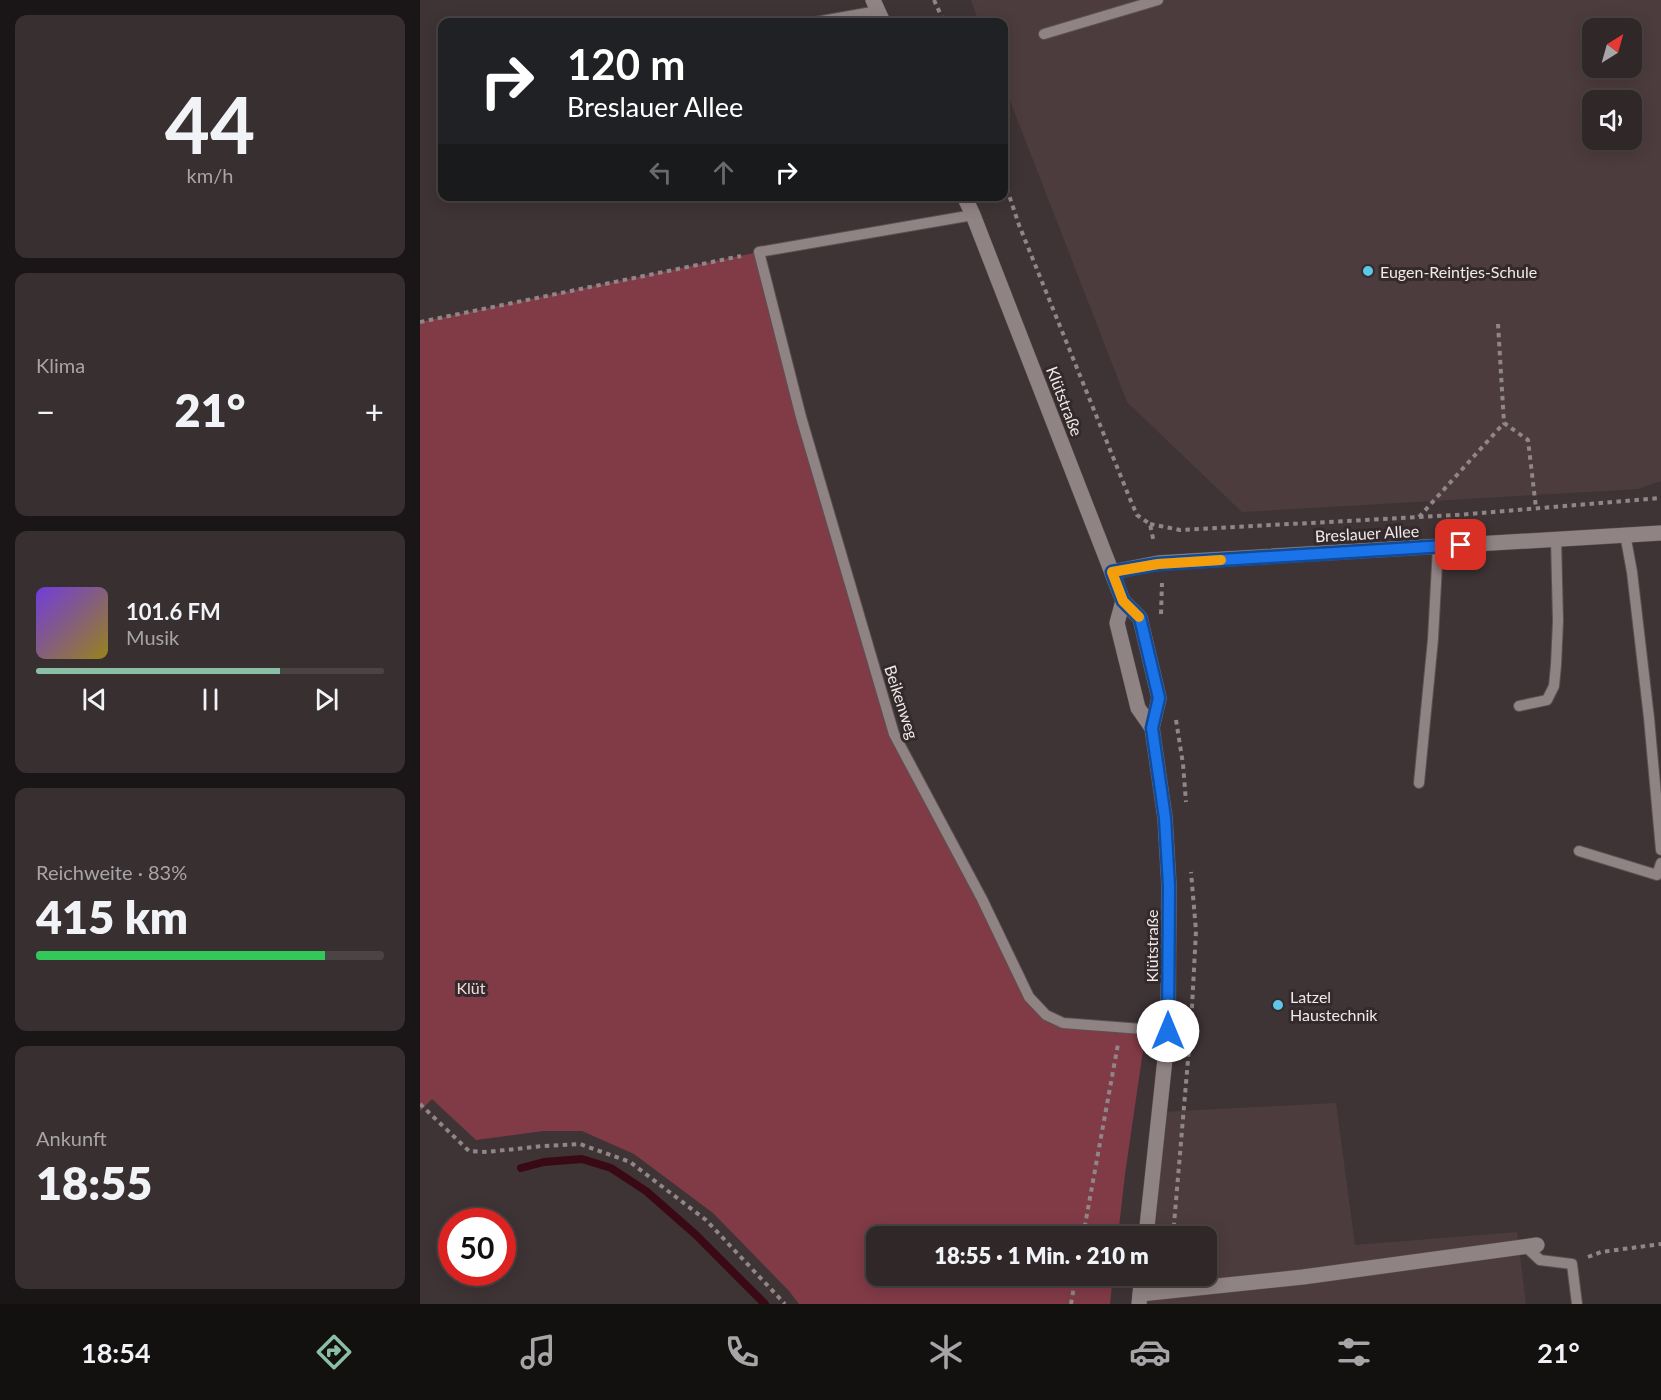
<!DOCTYPE html>
<html lang="de">
<meta charset="utf-8">
<style>
body{margin:0;font-family:Lato,sans-serif;background:#372f30;color:#f1f3f6;height:100vh;display:flex;flex-direction:column;font-size:22px;white-space:nowrap}
*{box-sizing:border-box;margin:0}
p{font-size:20px;color:#a7a5a8}
.icon{flex:none;width:33px;height:33px;fill:none;stroke:currentColor;stroke-width:2;stroke-linecap:round;stroke-linejoin:round}
.map{position:relative;flex:1;overflow:hidden}
.details{display:flex;flex-direction:column;gap:15px;padding:15px;background:#1a1516;width:420px}
.details>*{flex:none}
.top-card{position:absolute;left:18px;top:18px;width:570px;height:183px;border-radius:12px;box-shadow:0 3px 15px #0003,0 0 0 2px #4a4445;background:#202124;color:#fff;overflow:hidden}
.needle{width:39px;rotate:37deg}
.fabs{position:absolute;left:1162px;top:18px;display:grid;gap:12px}
.fabs a{display:grid;place-items:center;width:60px;height:60px;border-radius:12px;background:#2f2728;box-shadow:0 3px 15px #0003,0 0 0 2px #4a4445;font-size:30px}
.speed{position:absolute;left:18px;top:1208px;display:flex;gap:12px;font-size:30px;font-weight:700;text-align:center}
.speed>*{display:grid;place-content:center;width:78px;height:78px;border-radius:50%;background:#2f2728;box-shadow:0 3px 15px #0003,0 0 0 2px #4a4445;line-height:1}
.speed .limit{border:9px solid #d22;background:#fff;color:#111}
.pin{position:absolute;display:grid;place-items:center;width:51px;height:51px;color:#fff;margin:-26px;border-radius:12px;box-shadow:0 3px 9px #0006}
.me{position:absolute;width:66px;margin:-33px;rotate:0deg;stroke-linejoin:round;filter:drop-shadow(0 0 4px #0008)}
.turn{display:flex;align-items:center;gap:21px;height:126px;padding:0 30px;font-size:27px}
.turn .icon{width:78px;height:78px;stroke-width:2.5}
.turn b{display:block;font-size:42px;line-height:51px}
.lanes{display:flex;align-items:center;height:57px;padding:0 30px;background:#0003;justify-content:center;gap:30px;direction:ltr}
.lanes .off{opacity:.35}
.big{font-size:45px;font-weight:800;line-height:1.1}
.details .widget{flex:1;display:flex;flex-direction:column;justify-content:center;gap:9px;min-width:0;padding:0 21px;border-radius:12px;background:#372f30}
.details .dial{align-items:center;gap:0}
.dial b{font-size:78px;line-height:1}
.song{display:flex;align-items:center;gap:18px}
.cover{width:72px;height:72px;border-radius:9px;background:linear-gradient(135deg,hsl(260 70% 55%),hsl(50 70% 35%))}
.played{height:6px;border-radius:3px;background:linear-gradient(90deg,#8abfa5 70%,#4a4445 70%)}
.keys{display:flex;justify-content:space-around;direction:ltr}
.heat{display:flex;justify-content:space-between;align-items:center;font-size:33px;direction:ltr}
.charge{height:9px;border-radius:4px;background:linear-gradient(90deg,#34c759 83%,#4a4445 0)}
.trip{position:absolute;left:446px;top:1226px;width:351px;height:60px;border-radius:12px;background:#2f2728;box-shadow:0 3px 15px #0003,0 0 0 2px #4a4445;font-weight:800;line-height:60px;text-align:center}
.tab-bar{display:flex;height:96px;justify-content:space-around;align-items:center;background:#131010;color:#a7a5a8}
.tab-bar .icon{width:42px;height:42px}
.tab-bar .current{color:#8abfa5}
.tab-bar b{font-size:27px;color:#f1f3f6}
main{display:flex;flex:1;min-height:0}
.map>svg:first-child{display:block}
.built{fill:#4d3c3e;fill-rule:evenodd}
.green{fill:#813b47}
.lines{fill:none;stroke-linecap:round;stroke-linejoin:round}
.stream{stroke:#3a0916;stroke-width:8}
.lane-casing{stroke:#5a5152;stroke-width:12}
.street-casing{stroke:#5a5152;stroke-width:16}
.secondary-casing{stroke:#5a5152;stroke-width:16}
.path{stroke:#8f8687;stroke-width:4;stroke-dasharray:4.5 4.5;stroke-linecap:butt}
.lane{stroke:#908384;stroke-width:10}
.street{stroke:#908384;stroke-width:15}
.secondary{stroke:#908384;stroke-width:15}
.route-casing{stroke:#114b97;stroke-width:15}
.route{stroke:#1a73e8;stroke-width:10}
.slow{stroke:#f59e0b;stroke-width:10}
.poi-dot{fill:#5cc7e8;stroke:#342a2b;stroke-width:2}
.labels{text-anchor:middle;dominant-baseline:central;stroke-width:6;stroke-linejoin:round;paint-order:stroke}
.poi-label{font-size:16px;fill:#f0e9ea;stroke:#342a2b;text-anchor:start}
.street-label{font-size:16px;fill:#f0e9ea;stroke:#342a2b}
.park-label{font-size:16px;fill:#f4d8db;stroke:#342a2b}
</style>
<main>
<section class="details">
<div class="widget dial"><b>44</b><p>km/h</p></div>
<div class="widget"><p>Klima</p>
<div class="heat"><a>−</a><b class="big">21°</b><a>+</a></div>
</div>
<div class="widget">
<div class="song"><i class="cover"></i><div><b>101.6 FM</b><p>Musik</p></div></div>
<div class="played"></div>
<div class="keys"><svg class="icon" aria-label="previous" viewBox="0 0 24 24"><path d="M18 5L8 12l10 7zM5 5v14"/></svg><svg class="icon" aria-label="pause" viewBox="0 0 24 24"><path d="M8 5v14M16 5v14"/></svg><svg class="icon" aria-label="next" viewBox="0 0 24 24"><path d="M6 5l10 7-10 7zM19 5v14"/></svg></div>
</div>
<div class="widget"><p>Reichweite · 83%</p><b class="big">415 km</b><div class="charge"></div></div>
<div class="widget"><p>Ankunft</p><b class="big">18:55</b></div>
</section>
<div class="map">
<svg width="1241" height="1304" viewBox="0 0 1241 1304">
<rect width="100%" height="100%" fill="#3f3435"/>
<!-- built -->
<g class="built">
<path d="M551,0H1241V481L1218,489L822,512L707,402L584,85V22H559ZM1173,28H1212V68H1173ZM1173,100H1212V140H1173Z"/>
<path d="M916,1103L935,1245L1097,1232L1106,1304H719L722,1275H786V1236H726L740,1112Z"/>
</g>
<!-- green -->
<path class="green" d="M339,252L474,734L609,997L643,1023L726,1030L705,1174L698,1236H456V1275H693L690,1304H379L369,1291L293,1213L214,1154L162,1131H123L56,1140L12,1099L0,1111V322Z"/>
<g class="lines">
<!-- stream -->
<path class="stream" d="M101,1168L124,1162L162,1159L191,1168L226,1191L275,1234L345,1304"/>
<defs>
<g id="lane">
<path d="M396,22L458,11"/>
<path d="M624,34L738,0"/>
<path d="M553,215L339,252L381,417L474,734L562,899L609,997L626,1015L643,1023L748,1031"/>
<path d="M1205,534L1212,572L1229,718L1241,850"/>
<path d="M1099,706L1127,700L1134,686L1136,665L1138,621L1136,539"/>
<path d="M999,783L1013,639L1018,546"/>
<path d="M1159,851L1237,875L1241,863"/>
<path d="M1105,1246L1120,1260L1152,1264L1157,1304"/>
</g>
<g id="street">
<path d="M692,572L738,563L1241,533"/>
<path d="M720,1294L883,1277L1117,1245"/>
</g>
<g id="secondary">
<path d="M453,0L463,22"/>
<path d="M544,196L553,215L703,601L720,618L739,698L732,728L745,818L749,886L748,1031L726,1236"/>
<path d="M703,601L697,623L718,708L732,728"/>
<path d="M719,1304L722,1275"/>
</g>
</defs>
<!-- lane casing -->
<use href="#lane" class="lane-casing"/>
<!-- street casing -->
<use href="#street" class="street-casing"/>
<!-- secondary casing -->
<use href="#secondary" class="secondary-casing"/>
<!-- path -->
<g class="path">
<path d="M514,0L524,22"/>
<path d="M584,180L599,225L710,499L717,515L730,524L734,543"/>
<path d="M0,322L321,256"/>
<path d="M1078,324L1084,423L1108,440L1116,508"/>
<path d="M999,517L1084,423"/>
<path d="M730,524L760,530L1037,515L1241,498"/>
<path d="M741,614L742,583"/>
<path d="M756,720L763,764L766,802"/>
<path d="M771,1026L776,931L771,872"/>
<path d="M0,1104L49,1151L67,1152L123,1146L160,1144L210,1162L286,1220L365,1304"/>
<path d="M663,1236L698,1044"/>
<path d="M753,1236L769,1048"/>
<path d="M1168,1257L1181,1252L1241,1244"/>
<path d="M651,1304L656,1275"/>
</g>
<!-- lane -->
<use href="#lane" class="lane"/>
<!-- street -->
<use href="#street" class="street"/>
<!-- secondary -->
<use href="#secondary" class="secondary"/>
</g>
<g class="lines">
<defs>
<path id="route" d="M748,1031L749,886L745,818L732,728L739,698L720,618L703,601L692,572L738,564L1041,545"/>
</defs>
<!-- route casing -->
<use href="#route" class="route-casing"/>
<!-- route -->
<use href="#route" class="route"/>
<!-- slow -->
<path class="slow" d="M719,617L703,601L692,572L738,564L801,560"/>
</g>
<!-- markers -->
<g class="poi-dot">
<circle cx="948" cy="271" r="6"/>
<circle cx="858" cy="1005" r="6"/>
</g>
<g class="labels">
<!-- poi labels -->
<g class="poi-label">
<text x="960" y="271">Eugen-Reintjes-Schule</text>
<text x="870" y="996">Latzel<tspan x="870" dy="18">Haustechnik</tspan></text>
</g>
<!-- street labels -->
<g class="street-label">
<text transform="translate(645 401) rotate(69)">Klütstraße</text>
<text transform="translate(947 533) rotate(-3)">Breslauer Allee</text>
<text transform="translate(482 702) rotate(72)">Beikenweg</text>
<text transform="translate(731 946) rotate(-90)">Klütstraße</text>
</g>
<!-- park labels -->
<g class="park-label">
<text x="51" y="987">Klüt</text>
</g>
</g>
</svg>
<div class="fabs">
<a><svg class="needle" viewBox="-14 -14 28 28"><path d="M0-13l5 13h-10z" fill="#e53935"/><path d="M0 13l5-13h-10z" fill="#a7a5a8"/></svg></a>
<a><svg class="icon" aria-label="sound" viewBox="0 0 24 24"><path d="M4 9h4l5-4v14l-5-4H4zM17 9q2 3 0 6"/></svg></a>
</div>
<div class="speed"><div class="limit">50</div></div>
<div class="pin" style="left:1041px;top:545px;background:#d93025"><svg class="icon" aria-label="arrive" viewBox="0 0 24 24"><path d="M6 21V4h12l-3 4 3 4H6"/></svg></div>
<svg class="me" style="left:748px;top:1031px" viewBox="-20 -20 40 40"><circle r="19" fill="#fff"/><path d="M0-13L10 11 0 6-10 11z" fill="#1a73e8"/></svg>
<div class="trip">18:55 · 1 Min. · 210 m</div>
<div class="top-card">
<div class="turn"><svg class="icon" aria-label="right" viewBox="0 0 24 24"><path d="M7 20v-9h11M14 6l5 5-5 5"/></svg><div><b>120 m</b>Breslauer Allee</div></div>
<div class="lanes"><svg class="icon off" aria-label="left" viewBox="0 0 24 24"><path d="M17 20v-9H6M10 6l-5 5 5 5"/></svg><svg class="icon off" aria-label="ahead" viewBox="0 0 24 24"><path d="M12 20V5M6 11l6-6 6 6"/></svg><svg class="icon" aria-label="right" viewBox="0 0 24 24"><path d="M7 20v-9h11M14 6l5 5-5 5"/></svg></div>
</div>
</div>
</main>
<nav class="tab-bar">
<b>18:54</b>
<svg class="icon current" aria-label="directions" viewBox="0 0 24 24"><path d="M12 3l9 9-9 9-9-9zM9 14v-3h6M13 9l2 2-2 2"/></svg>
<svg class="icon" aria-label="music" viewBox="0 0 24 24"><path d="M9 18V5l10-2v13"/><circle cx="6" cy="18" r="3"/><circle cx="16" cy="16" r="3"/></svg>
<svg class="icon" aria-label="phone" viewBox="0 0 24 24"><path d="M5 4h4l2 5-3 2q2 4 5 5l2-3 5 2v4C11 20 4 13 5 4z"/></svg>
<svg class="icon" aria-label="climate" viewBox="0 0 24 24"><path d="M12 3v18M4 7l16 10M4 17L20 7"/></svg>
<svg class="icon" aria-label="car" viewBox="0 0 24 24"><path d="M5 17H2v-5l4-1 3-4h7l3 4 3 1v5h-3M9 17h6M6 11h13"/><circle cx="7" cy="17" r="2"/><circle cx="17" cy="17" r="2"/></svg>
<svg class="icon" aria-label="filters" viewBox="0 0 24 24"><path d="M4 7h16M4 17h16"/><circle cx="9" cy="7" r="2"/><circle cx="15" cy="17" r="2"/></svg>
<b>21°</b>
</nav>
